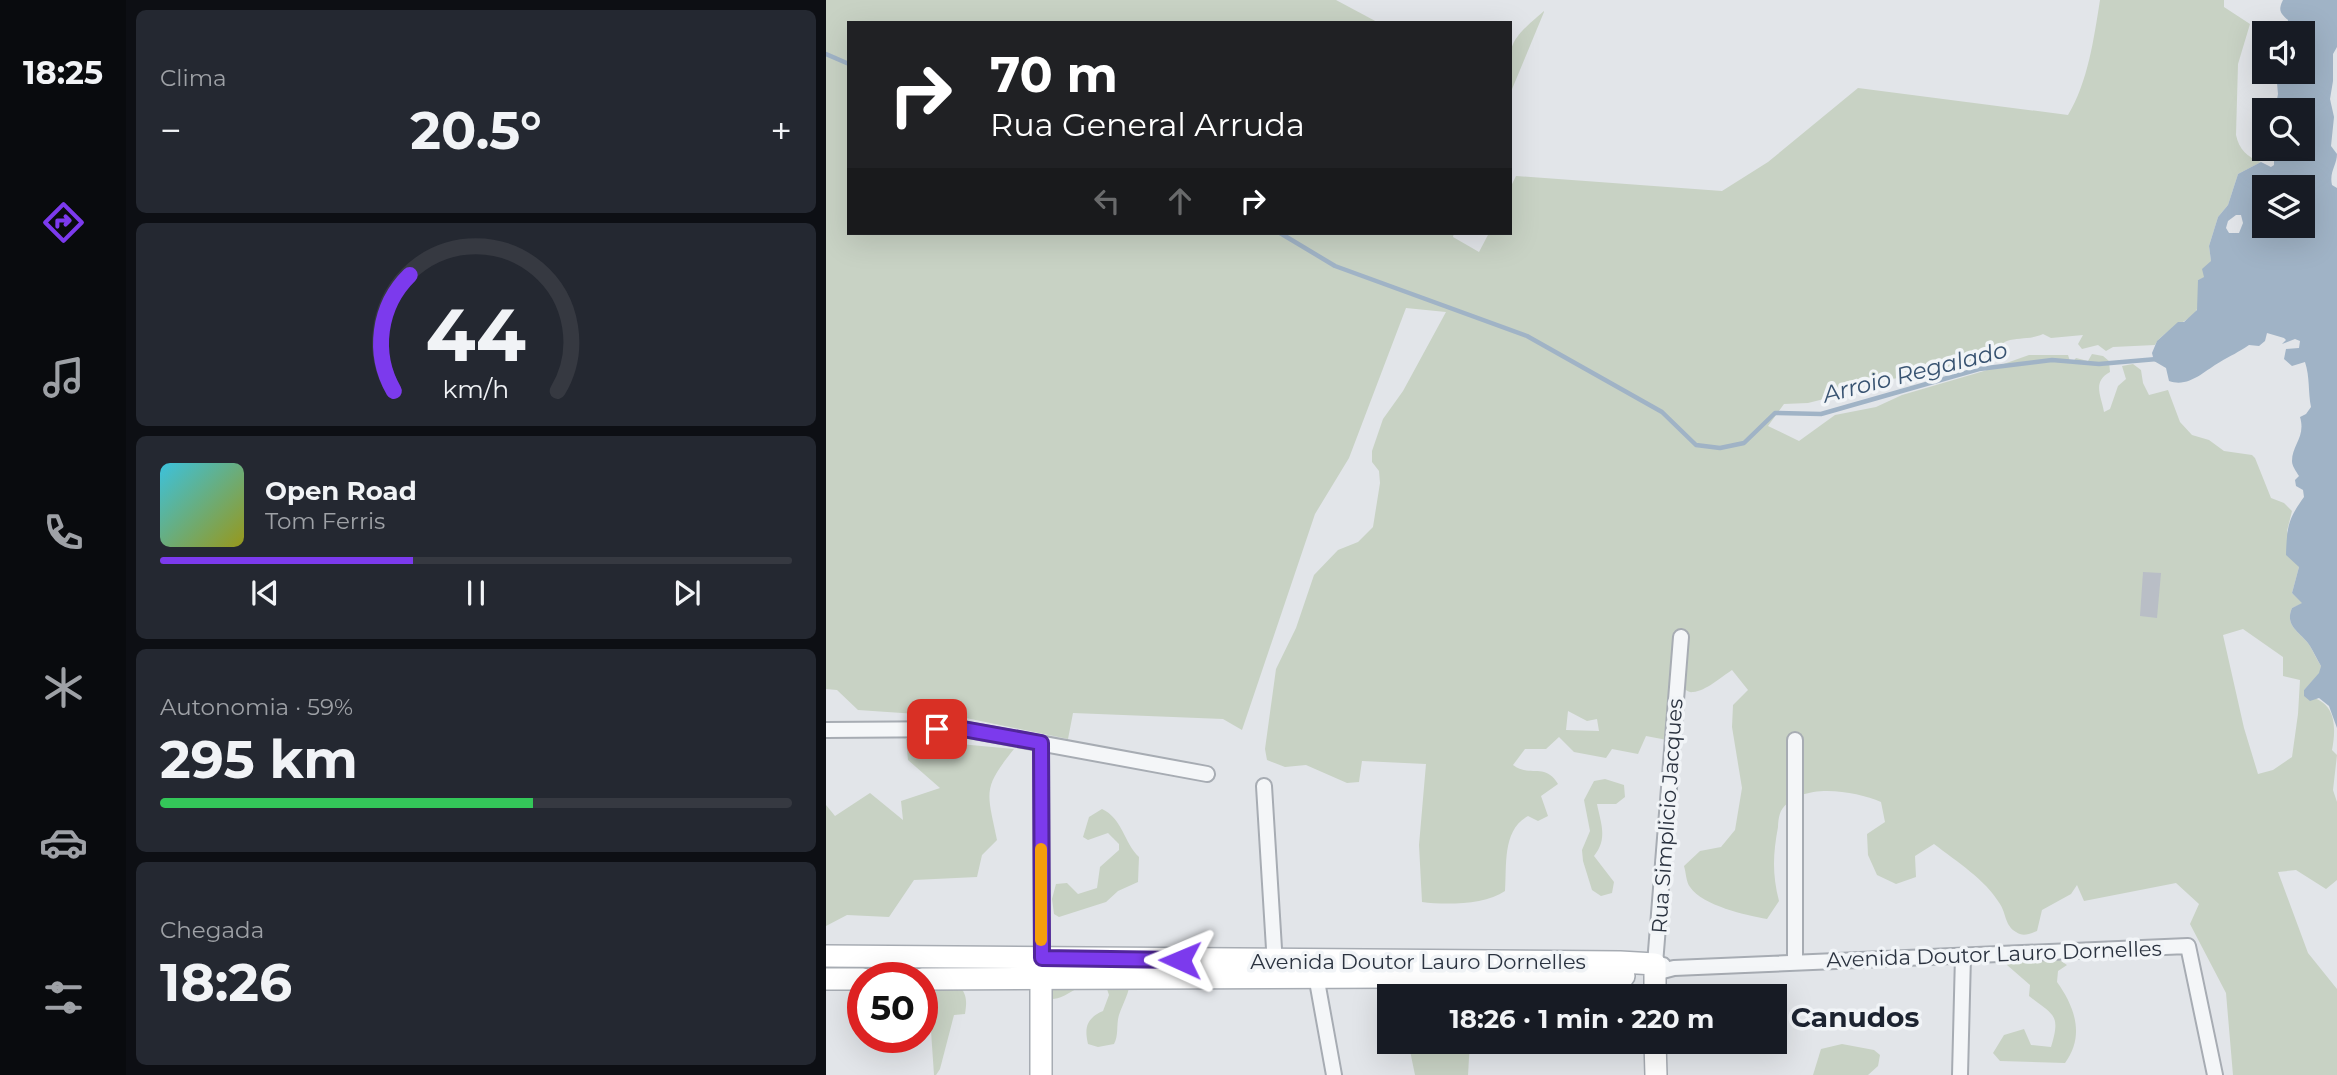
<!DOCTYPE html>
<html lang="pt">
<meta charset="utf-8">
<style>
body{margin:0;font-family:Montserrat,sans-serif;background:#242831;color:#f1f3f6;height:100vh;display:flex;flex-direction:column;font-size:26px;white-space:nowrap}
*{box-sizing:border-box;margin:0}
p{font-size:23px;color:#9ea1a6}
.icon{flex:none;width:38px;height:38px;fill:none;stroke:currentColor;stroke-width:2;stroke-linecap:round;stroke-linejoin:round}
.map{position:relative;flex:1;overflow:hidden}
.side{display:flex;flex-direction:column;gap:10px;padding:10px;background:#0d0f14;width:700px}
.side>*{flex:none}
.banner{position:absolute;left:21px;top:21px;width:665px;height:214px;border-radius:0px;box-shadow:0 7px 28px #0002;background:#202124;color:#fff;overflow:hidden}
.fabs{position:absolute;left:1426px;top:21px;display:grid;gap:14px}
.fabs a{display:grid;place-items:center;width:63px;height:63px;border-radius:0px;background:#171b24;box-shadow:0 7px 28px #0002;font-size:35px}
.speed{position:absolute;left:21px;top:962px;display:flex;gap:14px;font-size:35px;font-weight:700;text-align:center}
.speed>*{display:grid;place-content:center;width:91px;height:91px;border-radius:50%;background:#171b24;box-shadow:0 7px 28px #0002;line-height:1}
.speed .limit{border:10px solid #d22;background:#fff;color:#111}
.pin{position:absolute;display:grid;place-items:center;width:60px;height:60px;color:#fff;margin:-30px;border-radius:14px;box-shadow:0 4px 10px #0006}
.me{position:absolute;width:77px;margin:-38px;rotate:271deg;stroke-linejoin:round;filter:drop-shadow(0 0 5px #0008)}
.turn{display:flex;align-items:center;gap:24px;height:147px;padding:0 28px;font-size:32px}
.turn .icon{width:91px;height:91px;stroke-width:2.5}
.turn b{display:block;font-size:49px;line-height:60px}
.lanes{display:flex;align-items:center;height:66px;padding:0 28px;background:#0003;justify-content:center;gap:35px;direction:ltr}
.lanes .off{opacity:.35}
.big{font-size:52px;font-weight:700;line-height:1.1}
.side .card{flex:1;display:flex;flex-direction:column;justify-content:center;gap:10px;min-width:0;padding:0 24px;border-radius:10px;background:#242831}
.side .dial{align-items:center;gap:0}
.dial svg{height:182px;overflow:visible;fill:none;stroke:#363941;stroke-width:7;stroke-linecap:round;text-anchor:middle}
.dial text{fill:#f1f3f6;stroke:none}
.song{display:flex;align-items:center;gap:21px}
.cover{width:84px;height:84px;border-radius:10px;background:linear-gradient(135deg,hsl(190 70% 55%),hsl(60 70% 35%))}
.played{height:7px;border-radius:4px;background:linear-gradient(90deg,#7c3aed 40%,#363941 40%)}
.keys{display:flex;justify-content:space-around;direction:ltr}
.heat{display:flex;justify-content:space-between;align-items:center;font-size:38px;direction:ltr}
.charge{height:10px;border-radius:5px;background:linear-gradient(90deg,#34c759 59%,#363941 0)}
.trip{position:absolute;left:551px;top:984px;width:410px;height:70px;border-radius:0px;background:#171b24;box-shadow:0 7px 28px #0002;font-weight:700;line-height:70px;text-align:center}
main{display:flex;flex:1;min-height:0}
.tab-bar{display:flex;flex-direction:column;width:126px;justify-content:space-around;align-items:center;background:#090b0e;color:#9ea1a6}
.tab-bar .icon{width:49px;height:49px}
.tab-bar .current{color:#7c3aed}
.tab-bar b{font-size:32px;color:#f1f3f6}
.map>svg:first-child{display:block}
.green{fill:#c8d2c4;fill-rule:evenodd}
.water{fill:#a0b3c6;fill-rule:evenodd}
.lines{fill:none;stroke-linecap:round;stroke-linejoin:round}
.stream{stroke:#a0b3c6;stroke-width:4.5}
.building{fill:#b9bec6}
.street-casing{stroke:#a7acb3;stroke-width:18}
.secondary-casing{stroke:#a7acb3;stroke-width:24}
.street{stroke:#f4f6f8;stroke-width:14}
.secondary{stroke:#fff;stroke-width:21}
.route-casing{stroke:#51269a;stroke-width:18}
.route{stroke:#7c3aed;stroke-width:12}
.slow{stroke:#f59e0b;stroke-width:12}
.labels{text-anchor:middle;dominant-baseline:central;stroke-width:7;stroke-linejoin:round;paint-order:stroke}
.street-label{font-size:21px;fill:#2b3340;stroke:#f1f4f7}
.water-label{font-size:23px;font-style:italic;fill:#385371;stroke:#f1f4f7}
.district-label{font-size:28px;font-weight:bold;fill:#1d2431;stroke:#f1f4f7}
</style>
<main>
<nav class="tab-bar">
<b>18:25</b>
<svg class="icon current" aria-label="directions" viewBox="0 0 24 24"><path d="M12 3l9 9-9 9-9-9zM9 14v-3h6M13 9l2 2-2 2"/></svg>
<svg class="icon" aria-label="music" viewBox="0 0 24 24"><path d="M9 18V5l10-2v13"/><circle cx="6" cy="18" r="3"/><circle cx="16" cy="16" r="3"/></svg>
<svg class="icon" aria-label="phone" viewBox="0 0 24 24"><path d="M5 4h4l2 5-3 2q2 4 5 5l2-3 5 2v4C11 20 4 13 5 4z"/></svg>
<svg class="icon" aria-label="climate" viewBox="0 0 24 24"><path d="M12 3v18M4 7l16 10M4 17L20 7"/></svg>
<svg class="icon" aria-label="car" viewBox="0 0 24 24"><path d="M5 17H2v-5l4-1 3-4h7l3 4 3 1v5h-3M9 17h6M6 11h13"/><circle cx="7" cy="17" r="2"/><circle cx="17" cy="17" r="2"/></svg>
<svg class="icon" aria-label="filters" viewBox="0 0 24 24"><path d="M4 7h16M4 17h16"/><circle cx="9" cy="7" r="2"/><circle cx="15" cy="17" r="2"/></svg>
</nav>
<section class="side">
<div class="card"><p>Clima</p>
<div class="heat"><a>−</a><b class="big">20.5°</b><a>+</a></div>
</div>
<div class="card dial"><svg viewBox="0 0 100 80">
<path d="M14 69A42 42 0 1 1 86 69"/>
<path d="M14 69A42 42 0 0 1 21 18" stroke="#7c3aed"/>
<text x="50" y="56" font-size="32" font-weight="700">44</text>
<text x="50" y="72" font-size="11">km/h</text>
</svg></div>
<div class="card">
<div class="song"><i class="cover"></i><div><b>Open Road</b><p>Tom Ferris</p></div></div>
<div class="played"></div>
<div class="keys"><svg class="icon" aria-label="previous" viewBox="0 0 24 24"><path d="M18 5L8 12l10 7zM5 5v14"/></svg><svg class="icon" aria-label="pause" viewBox="0 0 24 24"><path d="M8 5v14M16 5v14"/></svg><svg class="icon" aria-label="next" viewBox="0 0 24 24"><path d="M6 5l10 7-10 7zM19 5v14"/></svg></div>
</div>
<div class="card"><p>Autonomia · 59%</p><b class="big">295 km</b><div class="charge"></div></div>
<div class="card"><p>Chegada</p><b class="big">18:26</b></div>
</section>
<div class="map">
<svg width="1511" height="1075" viewBox="0 0 1511 1075">
<rect width="100%" height="100%" fill="#e2e5e9"/>
<!-- green -->
<g class="green">
<path d="M0,0H510L553,23H23V233H628L627,237L653,252L663,233H684V188L690,176L896,191L942,162L1032,88L1242,115C1262,82 1268,38 1274,0H1398V7L1424,24L1412,64L1410,135C1413,149 1421,157 1435,162L1412,174L1402,205L1392,217L1383,246L1385,261L1379,277L1372,280C1372,289 1374,300 1371,309C1368,320 1337,329 1329,345L1287,347L1280,351L1272,345L1256,349L1252,344L1257,335L1225,338L1217,334C1204,340 1192,337 1181,341C1171,345 1170,354 1155,356C1131,382 1106,351 1088,375L1061,380L1050,379L998,399L982,403L958,404L942,426L973,441L1009,415L1050,407L1076,395L1158,371L1203,355H1242L1245,364L1250,358L1262,361L1266,354L1277,356L1283,361L1284,372C1266,382 1275,395 1278,412L1284,409L1292,386L1300,379L1296,366L1307,364L1315,370L1317,383L1323,395L1342,390L1354,422L1366,435L1383,440L1398,451L1426,455L1429,458L1445,498L1458,503L1466,511L1461,531L1473,567L1466,593L1477,603L1466,608C1458,627 1475,632 1484,646C1488,653 1491,660 1495,666L1494,673L1478,690V696C1509,699 1511,724 1506,750L1511,755L1507,790L1511,802V880L1500,889L1470,870L1452,872L1482,953L1511,989V1075H1407L1400,993L1364,924L1373,904L1350,883L1258,901L1251,885L1245,894L1216,910L1211,931C1203,934 1197,937 1190,932C1179,926 1180,913 1174,904C1159,879 1131,862 1108,844L1089,856L1090,877L1070,884L1051,875L1042,855L1041,834L1059,822L1055,802C1028,791 974,781 955,811C953,815 952,822 952,827C947,854 946,874 953,901L941,919C920,915 877,906 864,887C860,882 860,872 858,866L874,851L895,847L909,830L916,788L906,727L907,705L922,690L906,670C895,677 880,691 867,692C861,693 862,689 856,690C838,693 841,726 841,740L820,736L812,754L786,749L780,758L748,752L733,737L720,749H699L687,765C704,778 719,762 732,784L715,796L722,816L712,821L702,816C676,830 681,865 679,891C659,905 619,905 596,902L593,845L600,764L536,761L533,782L521,783L480,765L459,767L441,760L439,749L450,669L470,628L488,575L512,550L532,542L547,527L554,483L553,471L546,462V451L557,419L577,391L620,312L580,308L523,458L489,514L416,730L397,719L247,713L242,739L135,717L32,710L11,690L0,689ZM1417,629L1457,657V676L1474,680L1472,714L1466,757L1447,770L1432,774L1418,728L1397,635ZM742,711L761,721L771,719L773,731L740,730Z"/>
<path d="M718,11V12L684,94C684,45 678,45 718,11Z"/>
<path d="M80,739L188,749C156,789 161,791 171,840L156,855L151,877L88,880L63,917L21,915L0,926V805L9,816L44,793L77,820L75,801L114,788L82,760Z"/>
<path d="M779,779L798,785L799,797L790,804H771C775,824 782,839 768,856L788,882L786,893L775,896L766,890L757,861L756,850L764,831L758,800L768,781Z"/>
<path d="M276,809C297,819 298,843 313,857L312,882L292,891L280,902L233,917L228,914L226,899L230,884L241,883L252,894L271,888L274,867L293,850V844L282,833L262,840L257,837L263,817Z"/>
<path d="M1201,952L1232,959L1241,965L1232,971L1231,982C1249,1007 1259,1036 1239,1063L1174,1061L1167,1053L1178,1035L1198,1029L1205,1045L1225,1047C1235,1014 1228,1016 1203,996L1204,985L1181,965L1180,954Z"/>
<path d="M236,975L274,979L294,976L304,980C304,992 297,1003 293,1015C290,1025 293,1035 288,1044L272,1047L262,1044C258,1027 261,1018 277,1011L283,995L281,989C252,977 246,998 226,999L222,989L226,980Z"/>
<path d="M111,984L133,985C141,995 141,1001 139,1014L128,1015L114,1069L110,1075H108L104,1016Z"/>
<path d="M582,1041H644L642,1075H589Z"/>
<path d="M1016,1044L1048,1050L1054,1055L1052,1066L1042,1075H987L995,1049Z"/>
</g>
<!-- water -->
<path class="water" d="M1457,0H1511V47L1507,54V81L1504,99L1508,117L1505,146L1511,154C1511,165 1503,172 1506,185L1511,188V728L1503,706L1493,698L1484,701L1478,696V690L1493,673L1495,666C1491,659 1488,653 1484,646C1475,632 1458,627 1466,608L1476,603L1466,593L1473,567L1460,555C1461,527 1462,519 1478,497L1477,490L1470,486L1469,480L1473,476C1470,471 1466,466 1466,461C1466,445 1480,437 1474,417L1480,414L1485,407C1482,392 1484,377 1479,362L1466,366L1458,359L1460,349L1473,348L1474,341L1469,339L1456,344L1460,340L1458,338L1441,333L1439,341L1433,346L1423,345C1413,352 1404,356 1394,362C1378,371 1363,388 1343,381L1340,368L1328,361L1326,353L1331,341L1352,322H1358L1371,310L1372,280L1378,277L1376,269L1385,261L1383,246L1392,217L1402,205L1412,174L1435,162L1445,167L1448,165V149H1477V110H1449L1452,94L1450,72H1477V33H1460L1462,20C1454,13 1452,10 1457,0ZM1438,187H1477V226H1438ZM1410,215H1415L1417,223L1413,233H1403L1400,228L1402,221Z"/>
<g class="lines">
<!-- stream -->
<g class="stream">
<path d="M0,54L23,64"/>
<path d="M454,233L509,266L701,336L836,412L870,445L894,448L918,443L949,413L995,414L1153,369L1226,360L1273,364L1331,359"/>
</g>
</g>
<!-- building -->
<path class="building" d="M1317,572L1335,573L1331,618L1314,616Z"/>
<g class="lines">
<defs>
<g id="street">
<path d="M0,730L137,729L381,774"/>
<path d="M215,743L216,958"/>
<path d="M438,786L449,965"/>
<path d="M969,962V740"/>
<path d="M837,965L829,964L855,637"/>
<path d="M489,970L508,1075"/>
<path d="M829,973L848,968L1362,946L1389,1075"/>
<path d="M1134,1075L1137,956"/>
</g>
<g id="secondary">
<path d="M0,956L794,962L829,964V996"/>
<path d="M0,979H37"/>
<path d="M96,979L798,976"/>
<path d="M829,1041L830,1075"/>
<path d="M215,1075V964"/>
</g>
</defs>
<!-- street casing -->
<use href="#street" class="street-casing"/>
<!-- secondary casing -->
<use href="#secondary" class="secondary-casing"/>
<!-- street -->
<use href="#street" class="street"/>
<!-- secondary -->
<use href="#secondary" class="secondary"/>
</g>
<g class="lines">
<defs>
<path id="route" d="M111,729H137L215,743L216,958L354,960"/>
</defs>
<!-- route casing -->
<use href="#route" class="route-casing"/>
<!-- route -->
<use href="#route" class="route"/>
<!-- slow -->
<path class="slow" d="M215,849V940"/>
</g>
<g class="labels">
<!-- street labels -->
<g class="street-label">
<text transform="translate(841 816) rotate(-86)">Rua Simplicio Jacques</text>
<text transform="translate(1168 954) rotate(-2)">Avenida Doutor Lauro Dornelles</text>
<text x="592" y="961">Avenida Doutor Lauro Dornelles</text>
</g>
<!-- water labels -->
<g class="water-label">
<text transform="translate(1089 372) rotate(-14)">Arroio Regalado</text>
</g>
<!-- district labels -->
<g class="district-label">
<text x="1029" y="1017">Canudos</text>
</g>
</g>
</svg>
<div class="fabs">
<a><svg class="icon" aria-label="sound" viewBox="0 0 24 24"><path d="M4 9h4l5-4v14l-5-4H4zM17 9q2 3 0 6"/></svg></a>
<a><svg class="icon" aria-label="search" viewBox="0 0 24 24"><circle cx="10" cy="10" r="6"/><path d="M15 15l6 6"/></svg></a>
<a><svg class="icon" aria-label="layers" viewBox="0 0 24 24"><path d="M12 4l9 5-9 5-9-5zM3 14l9 5 9-5"/></svg></a>
</div>
<div class="speed"><div class="limit">50</div></div>
<div class="pin" style="left:111px;top:729px;background:#d93025"><svg class="icon" aria-label="arrive" viewBox="0 0 24 24"><path d="M6 21V4h12l-3 4 3 4H6"/></svg></div>
<svg class="me" style="left:354px;top:960px" viewBox="-20 -20 40 40"><path d="M0-17L14 15 0 8-14 15z" fill="#7c3aed" stroke="#fff" stroke-width="4"/></svg>
<div class="trip">18:26 · 1 min · 220 m</div>
<div class="banner">
<div class="turn"><svg class="icon" aria-label="right" viewBox="0 0 24 24"><path d="M7 20v-9h11M14 6l5 5-5 5"/></svg><div><b>70 m</b>Rua General Arruda</div></div>
<div class="lanes"><svg class="icon off" aria-label="left" viewBox="0 0 24 24"><path d="M17 20v-9H6M10 6l-5 5 5 5"/></svg><svg class="icon off" aria-label="ahead" viewBox="0 0 24 24"><path d="M12 20V5M6 11l6-6 6 6"/></svg><svg class="icon" aria-label="right" viewBox="0 0 24 24"><path d="M7 20v-9h11M14 6l5 5-5 5"/></svg></div>
</div>
</div>
</main>
